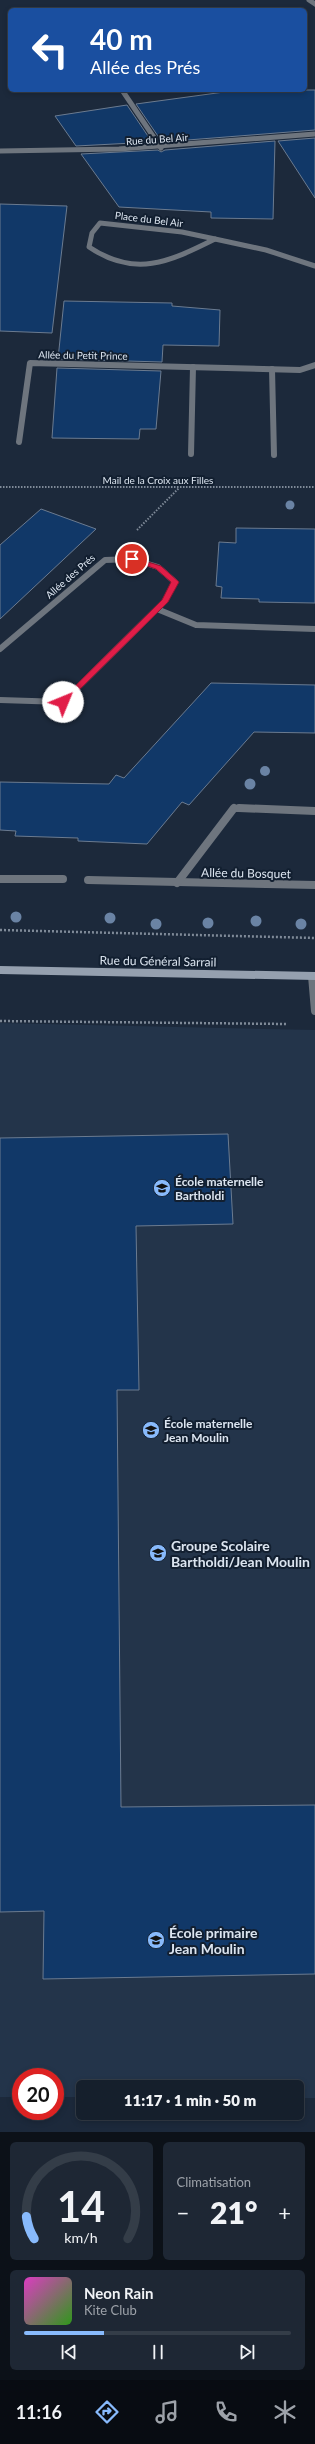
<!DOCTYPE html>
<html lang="fr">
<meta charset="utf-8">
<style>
body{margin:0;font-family:Lato,sans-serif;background:#1e2734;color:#f1f3f6;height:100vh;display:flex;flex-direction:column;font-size:15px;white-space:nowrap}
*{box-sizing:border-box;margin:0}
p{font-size:13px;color:#9da2a9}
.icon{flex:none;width:22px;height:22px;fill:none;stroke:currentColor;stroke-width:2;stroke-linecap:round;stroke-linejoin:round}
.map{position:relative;height:2132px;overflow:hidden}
.sheet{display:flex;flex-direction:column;gap:10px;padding:10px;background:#0c1118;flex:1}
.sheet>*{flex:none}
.banner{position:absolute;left:8px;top:8px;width:299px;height:84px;border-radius:6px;box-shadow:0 2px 6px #0003,0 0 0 1px #343d48;background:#1a4fa0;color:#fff;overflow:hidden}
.speed{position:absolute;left:12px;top:2068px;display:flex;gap:8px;font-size:20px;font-weight:700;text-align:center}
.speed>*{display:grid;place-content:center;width:52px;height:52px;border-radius:50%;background:#151f2c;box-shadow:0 2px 6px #0003,0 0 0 1px #343d48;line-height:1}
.speed .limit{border:6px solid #d22;background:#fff;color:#111}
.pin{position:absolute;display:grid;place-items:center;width:34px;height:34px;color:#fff;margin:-17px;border:2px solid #fff;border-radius:50%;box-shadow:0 1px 4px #0007}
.me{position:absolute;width:44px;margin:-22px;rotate:45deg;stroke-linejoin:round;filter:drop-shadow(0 0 3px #0008)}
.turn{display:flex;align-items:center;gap:14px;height:84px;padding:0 16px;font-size:18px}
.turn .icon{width:52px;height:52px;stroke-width:2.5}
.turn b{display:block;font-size:28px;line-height:34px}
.big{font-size:30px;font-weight:800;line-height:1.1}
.sheet .widget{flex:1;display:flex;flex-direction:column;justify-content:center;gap:6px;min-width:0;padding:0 14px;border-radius:6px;background:#1e2734}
.sheet .dial{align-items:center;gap:0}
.dial svg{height:104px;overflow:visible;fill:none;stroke:#343d48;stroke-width:7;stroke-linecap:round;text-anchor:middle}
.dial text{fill:#f1f3f6;stroke:none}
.song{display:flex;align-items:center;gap:12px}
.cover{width:48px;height:48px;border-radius:6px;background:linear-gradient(135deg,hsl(310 70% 55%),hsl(110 70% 35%))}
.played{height:4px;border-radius:2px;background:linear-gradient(90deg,#88bafc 30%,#343d48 30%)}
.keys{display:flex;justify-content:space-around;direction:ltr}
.heat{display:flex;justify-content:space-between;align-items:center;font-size:22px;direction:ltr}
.sheet .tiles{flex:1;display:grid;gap:10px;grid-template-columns:1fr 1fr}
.widget:last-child{grid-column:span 2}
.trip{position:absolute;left:76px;top:2080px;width:228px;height:40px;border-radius:6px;background:#151f2c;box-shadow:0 2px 6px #0003,0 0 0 1px #343d48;font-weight:800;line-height:40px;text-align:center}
.menu{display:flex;height:64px;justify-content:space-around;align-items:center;background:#080c12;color:#9da2a9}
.menu .icon{width:28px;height:28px}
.menu .selected{color:#88bafc}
.menu b{font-size:18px;color:#f1f3f6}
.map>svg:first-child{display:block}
.built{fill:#23344a}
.building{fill:#113868;stroke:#6b7b90}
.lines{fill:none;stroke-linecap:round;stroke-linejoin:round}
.path-far1{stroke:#7f8a98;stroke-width:2;stroke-dasharray:1.5 1.5;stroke-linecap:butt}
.path{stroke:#7f8a98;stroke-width:2.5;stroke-dasharray:2 2;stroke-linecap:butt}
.service-far2{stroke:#6e757e;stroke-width:5}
.service-far1{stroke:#6e757e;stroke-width:6}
.service{stroke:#6e757e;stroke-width:8}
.minor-far1{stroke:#6e757e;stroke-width:5}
.minor{stroke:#6e757e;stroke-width:8}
.secondary{stroke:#95a0af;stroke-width:8}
.tree{fill:#6a83a4}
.route{fill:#e11d48;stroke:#92132f}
.labels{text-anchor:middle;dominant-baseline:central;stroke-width:4;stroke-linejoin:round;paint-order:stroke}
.far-street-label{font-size:10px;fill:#dce5f0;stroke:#121f30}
.street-label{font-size:12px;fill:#dce5f0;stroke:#121f30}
.poi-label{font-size:12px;font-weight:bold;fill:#dce5f0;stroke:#121f30;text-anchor:start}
.near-poi-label{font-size:14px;font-weight:bold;fill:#dce5f0;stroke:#121f30;text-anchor:start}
</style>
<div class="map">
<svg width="315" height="2132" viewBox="0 0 315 2132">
<rect width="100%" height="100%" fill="#1c293b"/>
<!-- built -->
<path class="built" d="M0,1023L315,1030V2098H297V2087H83V2097H55V2077H21V2097H0Z"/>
<!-- building -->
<g class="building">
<path d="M239,90H315V130L162,142L136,104Z"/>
<path d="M127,105L152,142L76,146L55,116Z"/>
<path d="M315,138V198L278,141Z"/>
<path d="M275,141L273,219L211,218V212L119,207L81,154L158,150L161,152L165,150Z"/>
<path d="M0,204L67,206L52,333L0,331Z"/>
<path d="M64,301L172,303V306L220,310L219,346L163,345L162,362L58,359Z"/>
<path d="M57,368L161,371L156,429H140L139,439L52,438Z"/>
<path d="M41,509L96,529L0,619V545Z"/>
<path d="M236,528L315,529V603L259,602V599L221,598L222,587L216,586L219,542L236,543Z"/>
<path d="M211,683L315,685V733L254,732L189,805L182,802L147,844L78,841V838L15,836L16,831L0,830V782L109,784L116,775L124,778Z"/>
<path d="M228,1134L233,1224L136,1226L139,1390H117L121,1807L315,1805V1974L43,1979L44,1911L0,1912V1138Z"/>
</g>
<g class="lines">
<!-- path-far1 -->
<g class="path-far1">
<path d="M0,487H315"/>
<path d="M137,530L179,488"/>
</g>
<!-- path -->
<g class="path">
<path d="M0,930L315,938"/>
<path d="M0,1021L287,1024"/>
</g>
<!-- service-far2 -->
<path class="service-far2" d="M122,90L161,148"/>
<!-- service-far1 -->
<g class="service-far1">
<path d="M272,369L274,455"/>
<path d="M19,442L30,363L300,370L315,365"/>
<path d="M191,454L193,367"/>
<path d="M157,609L196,625L315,629"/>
<path d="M0,649L105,560L132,559L158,567L175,582L165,601L63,702L0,700"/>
<path d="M233,809H266"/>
</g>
<!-- service -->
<g class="service">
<path d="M239,808L315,811"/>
<path d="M88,880L315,885"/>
<path d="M177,883L234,808"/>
<path d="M312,976L315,1011"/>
</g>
<!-- minor-far1 -->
<g class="minor-far1">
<path d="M309,0L315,4"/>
<path d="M0,151L119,149L315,134"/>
<path d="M100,223L182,232L215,239C169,262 135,278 89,247L92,233Z"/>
<path d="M215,239L266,250L315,266"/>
</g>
<!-- minor -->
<path class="minor" d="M0,879H63"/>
<!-- secondary -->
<path class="secondary" d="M0,970L315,976"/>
</g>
<!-- trees -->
<g class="tree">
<circle cx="290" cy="505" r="4.5"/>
<circle cx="265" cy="771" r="5"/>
<circle cx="250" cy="784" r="5.5"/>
<circle cx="16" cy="917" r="5.5"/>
<circle cx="110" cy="918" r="5.5"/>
<circle cx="256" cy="921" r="5.5"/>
<circle cx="208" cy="923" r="5.5"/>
<circle cx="156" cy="924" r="5.5"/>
<circle cx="301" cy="924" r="5.5"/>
</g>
<!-- route -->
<path class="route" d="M132,557L161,566L179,582L168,602L66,703H61V700L162,600L171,582L156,569L130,560L129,559Z"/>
<!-- icons -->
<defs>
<symbol id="school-disc" viewBox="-11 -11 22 22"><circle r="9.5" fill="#88bafc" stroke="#121f30"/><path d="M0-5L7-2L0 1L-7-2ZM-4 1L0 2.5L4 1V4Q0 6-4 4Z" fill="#111"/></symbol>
</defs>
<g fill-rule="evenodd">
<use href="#school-disc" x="152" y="1178" width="20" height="20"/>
<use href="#school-disc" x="141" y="1420" width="20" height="20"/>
<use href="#school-disc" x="148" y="1543" width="20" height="20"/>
<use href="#school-disc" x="146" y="1930" width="20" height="20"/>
</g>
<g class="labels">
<!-- far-street labels -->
<g class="far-street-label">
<text transform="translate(157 139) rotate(-4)">Rue du Bel Air</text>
<text transform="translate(149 219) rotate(7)">Place du Bel Air</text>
<text transform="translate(83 355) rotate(1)">Allée du Petit Prince</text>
<text x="158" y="480">Mail de la Croix aux Filles</text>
<text transform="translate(70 576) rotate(-41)">Allée des Prés</text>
</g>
<!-- street labels -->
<g class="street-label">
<text transform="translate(246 873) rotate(1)">Allée du Bosquet</text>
<text transform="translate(158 961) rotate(1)">Rue du Général Sarrail</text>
</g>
<!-- poi labels -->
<g class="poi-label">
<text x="175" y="1181">École maternelle<tspan x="175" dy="14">Bartholdi</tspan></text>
<text x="164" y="1423">École maternelle<tspan x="164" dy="14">Jean Moulin</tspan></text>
</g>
<!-- near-poi labels -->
<g class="near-poi-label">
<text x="171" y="1545">Groupe Scolaire<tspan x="171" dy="16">Bartholdi/Jean Moulin</tspan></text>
<text x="169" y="1932">École primaire<tspan x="169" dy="16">Jean Moulin</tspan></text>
</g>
</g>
</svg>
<div class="speed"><div class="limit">20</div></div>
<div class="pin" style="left:132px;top:559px;background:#d93025"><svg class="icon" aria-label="arrive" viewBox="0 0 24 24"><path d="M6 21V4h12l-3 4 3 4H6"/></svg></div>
<svg class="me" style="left:63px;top:702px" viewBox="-20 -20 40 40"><circle r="19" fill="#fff"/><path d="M0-13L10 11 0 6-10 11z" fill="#e11d48"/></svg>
<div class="trip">11:17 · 1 min · 50 m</div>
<div class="banner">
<div class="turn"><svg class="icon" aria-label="left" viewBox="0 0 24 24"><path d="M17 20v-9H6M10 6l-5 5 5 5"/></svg><div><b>40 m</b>Allée des Prés</div></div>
</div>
</div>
<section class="sheet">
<div class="tiles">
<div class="widget dial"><svg viewBox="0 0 100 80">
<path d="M14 69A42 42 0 1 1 86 69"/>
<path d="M14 69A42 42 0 0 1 8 52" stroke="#88bafc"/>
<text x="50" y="56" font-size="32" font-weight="700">14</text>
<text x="50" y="72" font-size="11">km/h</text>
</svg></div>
<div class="widget"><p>Climatisation</p>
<div class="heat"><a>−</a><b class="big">21°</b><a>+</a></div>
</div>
<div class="widget">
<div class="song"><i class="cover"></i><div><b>Neon Rain</b><p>Kite Club</p></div></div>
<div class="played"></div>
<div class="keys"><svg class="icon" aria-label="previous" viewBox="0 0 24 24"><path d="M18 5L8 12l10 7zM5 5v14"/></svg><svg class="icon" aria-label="pause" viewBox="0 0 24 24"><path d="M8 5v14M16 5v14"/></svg><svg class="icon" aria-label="next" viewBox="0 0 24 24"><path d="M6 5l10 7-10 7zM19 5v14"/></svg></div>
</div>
</div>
</section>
<nav class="menu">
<b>11:16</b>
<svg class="icon selected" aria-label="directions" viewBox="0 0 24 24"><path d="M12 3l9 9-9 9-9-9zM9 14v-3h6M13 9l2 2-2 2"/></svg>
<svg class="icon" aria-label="music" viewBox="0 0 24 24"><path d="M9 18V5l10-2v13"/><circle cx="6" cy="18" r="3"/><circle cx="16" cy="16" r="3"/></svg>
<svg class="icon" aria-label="phone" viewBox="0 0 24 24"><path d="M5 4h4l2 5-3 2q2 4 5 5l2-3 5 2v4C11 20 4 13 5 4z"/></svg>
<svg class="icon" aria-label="climate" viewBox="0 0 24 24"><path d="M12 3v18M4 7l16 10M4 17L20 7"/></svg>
</nav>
